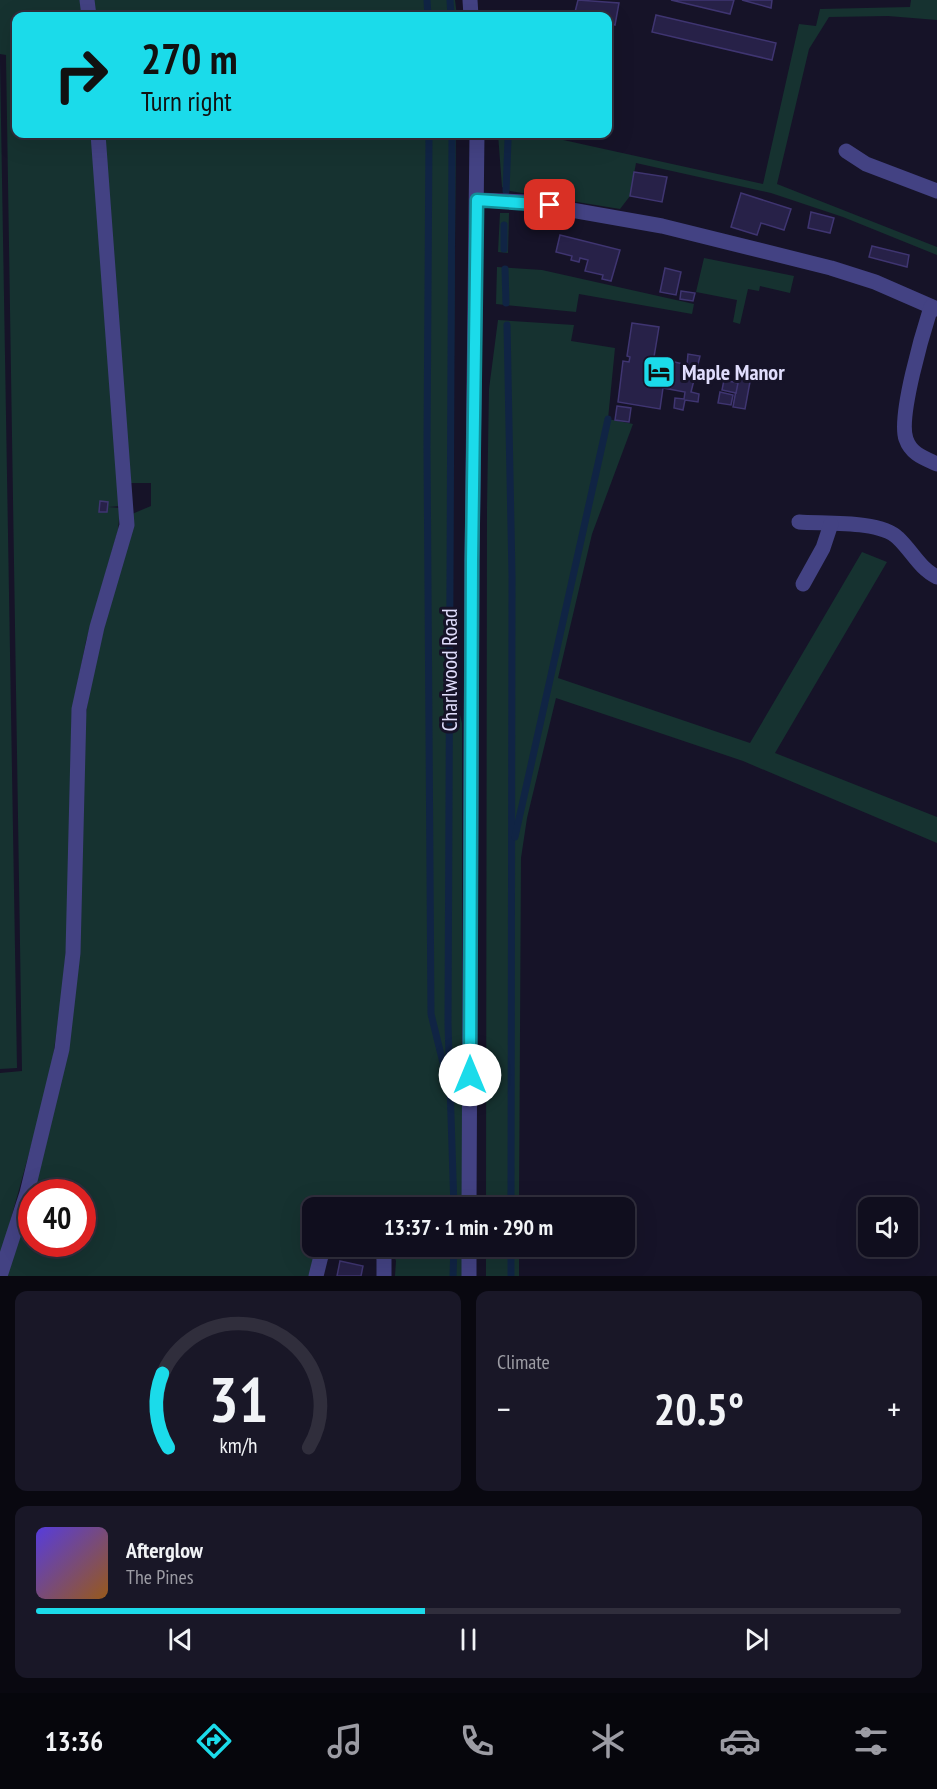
<!DOCTYPE html>
<meta charset="utf-8">
<style>
body{margin:0;font-family:"PT Sans Narrow",sans-serif;background:#191727;color:#f1f3f6;height:100vh;display:flex;flex-direction:column;font-size:22px;white-space:nowrap}
*{box-sizing:border-box;margin:0}
p{font-size:20px;color:#9c9ca4}
.icon{flex:none;width:33px;height:33px;fill:none;stroke:currentColor;stroke-width:2;stroke-linecap:round;stroke-linejoin:round}
.map{position:relative;height:1276px;overflow:hidden}
.drawer{display:flex;flex-direction:column;gap:15px;padding:15px;background:#090810;flex:1}
.drawer>*{flex:none}
.hud{position:absolute;left:12px;top:12px;width:600px;height:126px;border-radius:12px;box-shadow:0 6px 24px #0002,0 0 0 2px #302e3c;background:#1bdbea;color:#111;overflow:hidden}
.buttons{position:absolute;left:858px;top:1197px;display:grid;gap:12px}
.buttons a{display:grid;place-items:center;width:60px;height:60px;border-radius:12px;background:#100e1e;box-shadow:0 6px 24px #0002,0 0 0 2px #302e3c;font-size:30px}
.speed{position:absolute;left:18px;top:1179px;display:flex;gap:12px;font-size:30px;font-weight:700;text-align:center}
.speed>*{display:grid;place-content:center;width:78px;height:78px;border-radius:50%;background:#100e1e;box-shadow:0 6px 24px #0002,0 0 0 2px #302e3c;line-height:1}
.speed .limit{border:9px solid #d22;background:#fff;color:#111}
.pin{position:absolute;display:grid;place-items:center;width:51px;height:51px;color:#fff;margin:-26px;border-radius:12px;box-shadow:0 3px 9px #0006}
.me{position:absolute;width:66px;margin:-33px;rotate:0deg;stroke-linejoin:round;filter:drop-shadow(0 0 4px #0008)}
.turn{display:flex;align-items:center;gap:21px;height:126px;padding:0 30px;font-size:27px}
.turn .icon{width:78px;height:78px;stroke-width:2.5}
.turn b{display:block;font-size:42px;line-height:51px}
.big{font-size:45px;font-weight:600;line-height:1.1}
.drawer .widget{flex:1;display:flex;flex-direction:column;justify-content:center;gap:9px;min-width:0;padding:0 21px;border-radius:12px;background:#191727}
.drawer .dial{align-items:center;gap:0}
.dial svg{height:156px;overflow:visible;fill:none;stroke:#302e3c;stroke-width:7;stroke-linecap:round;text-anchor:middle}
.dial text{fill:#f1f3f6;stroke:none}
.song{display:flex;align-items:center;gap:18px}
.cover{width:72px;height:72px;border-radius:9px;background:linear-gradient(135deg,hsl(250 70% 55%),hsl(30 70% 35%))}
.played{height:6px;border-radius:3px;background:linear-gradient(90deg,#1bdbea 45%,#302e3c 45%)}
.keys{display:flex;justify-content:space-around;direction:ltr}
.heat{display:flex;justify-content:space-between;align-items:center;font-size:33px;direction:ltr}
.drawer .tiles{flex:1;display:grid;gap:15px;grid-template-columns:1fr 1fr}
.widget:last-child{grid-column:span 2}
.trip{position:absolute;left:302px;top:1197px;width:333px;height:60px;border-radius:12px;background:#100e1e;box-shadow:0 6px 24px #0002,0 0 0 2px #302e3c;font-weight:600;line-height:60px;text-align:center}
.menu{display:flex;height:96px;justify-content:space-around;align-items:center;background:#06060c;color:#9c9ca4}
.menu .icon{width:42px;height:42px}
.menu .active{color:#1bdbea}
.menu b{font-size:27px;color:#f1f3f6}
.map>svg:first-child{display:block}
.green{fill:#163230}
.lines{fill:none;stroke-linecap:round;stroke-linejoin:round}
.stream{stroke:#102444;stroke-width:7}
.building{fill:#272148;stroke:#3f3571;stroke-width:1.5}
.minor{stroke:#434283;stroke-width:15}
.route-casing{stroke:#128e98;stroke-width:15}
.route{stroke:#1bdbea;stroke-width:10}
.labels{text-anchor:middle;dominant-baseline:central;stroke-width:6;stroke-linejoin:round;paint-order:stroke}
.poi-label{font-size:22px;font-weight:bold;fill:#e0ddfc;stroke:#161328;text-anchor:start}
.street-label{font-size:22px;fill:#e0ddfc;stroke:#161328}
</style>
<div class="map">
<svg width="937" height="1276" viewBox="0 0 937 1276">
<rect width="100%" height="100%" fill="#161328"/>
<!-- green -->
<g class="green">
<path d="M0,0H82L84,16H16V134H92L120,506L108,507L120,508L118,530L86,641L72,711L67,939L62,994L50,1078L0,1258V1073L22,1071L6,55L0,54Z"/>
<path d="M93,0H455L457,16H94Z"/>
<path d="M911,0H937V20L888,16L829,17L809,49L777,184L937,247V255L843,217L771,193L636,163L630,196L620,209L510,191L502,187L498,134H536L763,184L799,24L816,26L820,9L910,7Z"/>
<path d="M0,60L17,1068L0,1069Z"/>
<path d="M102,134H456L451,708L460,715L462,723V1207L312,1208V1246L322,1247L312,1276H7L31,1201L32,1244H82V1192H34L55,1107L82,740L91,681L132,514L151,506V483H130Z"/>
<path d="M500,213H509L508,253L498,252Z"/>
<path d="M704,258L794,276L790,293L760,286L759,291L748,289L740,324L733,322L737,300L696,292Z"/>
<path d="M497,267L542,270L694,304L692,314L579,294L576,312L496,304Z"/>
<path d="M498,320L574,325L571,341L615,348L608,419L633,424L592,534L558,678L750,743L862,552L887,562L775,753L937,817V843L743,761L556,698L527,818L521,858L519,1208L486,1207L487,507L489,389Z"/>
<path d="M391,1247H462V1276H395L396,1261Z"/>
<rect x="486" y="1247" width="33" height="29"/>
</g>
<g class="lines">
<!-- stream -->
<g class="stream">
<path d="M427,0L428,16"/>
<path d="M450,0L451,16"/>
<path d="M429,134L427,447L431,1014L446,1075"/>
<path d="M452,134L448,1024L454,1208"/>
<path d="M506,191L508,140"/>
<path d="M504,249V225"/>
<path d="M505,269L506,303"/>
<path d="M507,325L512,576L511,1208"/>
<path d="M515,837L608,419"/>
<path d="M453,1276L454,1246"/>
<path d="M511,1276V1246"/>
</g>
</g>
<!-- building -->
<g class="building">
<path d="M578,0L619,3L615,25L608,23V16H574Z"/>
<path d="M671,0H734L730,14Z"/>
<path d="M742,0H772L771,8Z"/>
<path d="M656,15L776,43L772,60L652,32Z"/>
<path d="M634,172L667,177L662,202L630,196Z"/>
<path d="M741,193L791,209L784,230L761,223L757,235L731,227Z"/>
<path d="M811,212L834,218L830,233L808,228Z"/>
<path d="M560,235L620,250L611,281L602,279L603,275L585,271L588,260L580,258L579,262L571,260L572,256L556,252Z"/>
<path d="M872,246L909,255L907,267L869,257Z"/>
<path d="M665,268L681,272L676,295L660,292Z"/>
<path d="M681,291L695,293L693,301L680,299Z"/>
<path d="M632,323L659,327L654,357L687,365L688,354L700,356L691,392L699,394L698,402L685,400L683,410L674,408L675,398L684,399L685,392L663,388L660,409L618,402L623,361L629,362L630,357L627,356Z"/>
<path d="M740,368L752,371L745,409L733,407Z"/>
<path d="M724,380L738,383L736,393L722,390Z"/>
<path d="M720,392L733,395L731,405L718,403Z"/>
<path d="M617,406L631,408L629,422L615,420Z"/>
<path d="M100,501L108,502L107,512H99Z"/>
<path d="M340,1261L363,1266L361,1276H337Z"/>
</g>
<g class="lines">
<!-- minor -->
<g class="minor">
<path d="M87,0L89,16"/>
<path d="M470,0L471,16"/>
<path d="M846,151L866,164L937,191"/>
<path d="M477,200L526,202L662,226L831,268L875,282L937,309"/>
<path d="M931,307C923,332 898,417 906,439C911,454 924,458 937,464"/>
<path d="M799,522C824,524 880,520 898,538C912,551 919,568 937,577"/>
<path d="M803,584L823,548L831,524"/>
<path d="M469,1208L472,561L477,134"/>
<path d="M376,1246L384,1257V1276"/>
<path d="M0,1276L27,1193L62,1049L73,953L79,709L97,627L127,525L98,134"/>
<path d="M316,1276L321,1256L329,1246"/>
<path d="M469,1276V1246"/>
</g>
</g>
<g class="lines">
<defs>
<path id="route" d="M470,1075L472,561L477,200L550,205"/>
</defs>
<!-- route casing -->
<use href="#route" class="route-casing"/>
<!-- route -->
<use href="#route" class="route"/>
</g>
<!-- icons -->
<defs>
<symbol id="hotel-square" viewBox="-11 -11 22 22"><rect x="-9" y="-9" width="18" height="18" rx="4" fill="#1bdbea" stroke="#161328"/><path d="M-6-4.5h1.5V1H6V5H4.5V3h-9V5H-6ZM-4 0a1.8 1.8 0 1 1 3.6 0ZM.5 0V-2.5h3Q6-2.5 6 0Z" fill="#111"/></symbol>
</defs>
<g fill-rule="evenodd">
<use href="#hotel-square" x="640" y="353" width="38" height="38"/>
</g>
<g class="labels">
<!-- poi labels -->
<g class="poi-label">
<text x="682" y="372">Maple Manor</text>
</g>
<!-- street labels -->
<g class="street-label">
<text transform="translate(449 670) rotate(-90)">Charlwood Road</text>
</g>
</g>
</svg>
<div class="buttons">
<a><svg class="icon" aria-label="sound" viewBox="0 0 24 24"><path d="M4 9h4l5-4v14l-5-4H4zM17 9q2 3 0 6"/></svg></a>
</div>
<div class="speed"><div class="limit">40</div></div>
<div class="pin" style="left:550px;top:205px;background:#d93025"><svg class="icon" aria-label="arrive" viewBox="0 0 24 24"><path d="M6 21V4h12l-3 4 3 4H6"/></svg></div>
<svg class="me" style="left:470px;top:1075px" viewBox="-20 -20 40 40"><circle r="19" fill="#fff"/><path d="M0-13L10 11 0 6-10 11z" fill="#1bdbea"/></svg>
<div class="trip">13:37 · 1 min · 290 m</div>
<div class="hud">
<div class="turn"><svg class="icon" aria-label="right" viewBox="0 0 24 24"><path d="M7 20v-9h11M14 6l5 5-5 5"/></svg><div><b>270 m</b>Turn right</div></div>
</div>
</div>
<section class="drawer">
<div class="tiles">
<div class="widget dial"><svg viewBox="0 0 100 80">
<path d="M14 69A42 42 0 1 1 86 69"/>
<path d="M14 69A42 42 0 0 1 11 31" stroke="#1bdbea"/>
<text x="50" y="56" font-size="32" font-weight="700">31</text>
<text x="50" y="72" font-size="11">km/h</text>
</svg></div>
<div class="widget"><p>Climate</p>
<div class="heat"><a>−</a><b class="big">20.5°</b><a>+</a></div>
</div>
<div class="widget">
<div class="song"><i class="cover"></i><div><b>Afterglow</b><p>The Pines</p></div></div>
<div class="played"></div>
<div class="keys"><svg class="icon" aria-label="previous" viewBox="0 0 24 24"><path d="M18 5L8 12l10 7zM5 5v14"/></svg><svg class="icon" aria-label="pause" viewBox="0 0 24 24"><path d="M8 5v14M16 5v14"/></svg><svg class="icon" aria-label="next" viewBox="0 0 24 24"><path d="M6 5l10 7-10 7zM19 5v14"/></svg></div>
</div>
</div>
</section>
<nav class="menu">
<b>13:36</b>
<svg class="icon active" aria-label="directions" viewBox="0 0 24 24"><path d="M12 3l9 9-9 9-9-9zM9 14v-3h6M13 9l2 2-2 2"/></svg>
<svg class="icon" aria-label="music" viewBox="0 0 24 24"><path d="M9 18V5l10-2v13"/><circle cx="6" cy="18" r="3"/><circle cx="16" cy="16" r="3"/></svg>
<svg class="icon" aria-label="phone" viewBox="0 0 24 24"><path d="M5 4h4l2 5-3 2q2 4 5 5l2-3 5 2v4C11 20 4 13 5 4z"/></svg>
<svg class="icon" aria-label="climate" viewBox="0 0 24 24"><path d="M12 3v18M4 7l16 10M4 17L20 7"/></svg>
<svg class="icon" aria-label="car" viewBox="0 0 24 24"><path d="M5 17H2v-5l4-1 3-4h7l3 4 3 1v5h-3M9 17h6M6 11h13"/><circle cx="7" cy="17" r="2"/><circle cx="17" cy="17" r="2"/></svg>
<svg class="icon" aria-label="filters" viewBox="0 0 24 24"><path d="M4 7h16M4 17h16"/><circle cx="9" cy="7" r="2"/><circle cx="15" cy="17" r="2"/></svg>
</nav>
